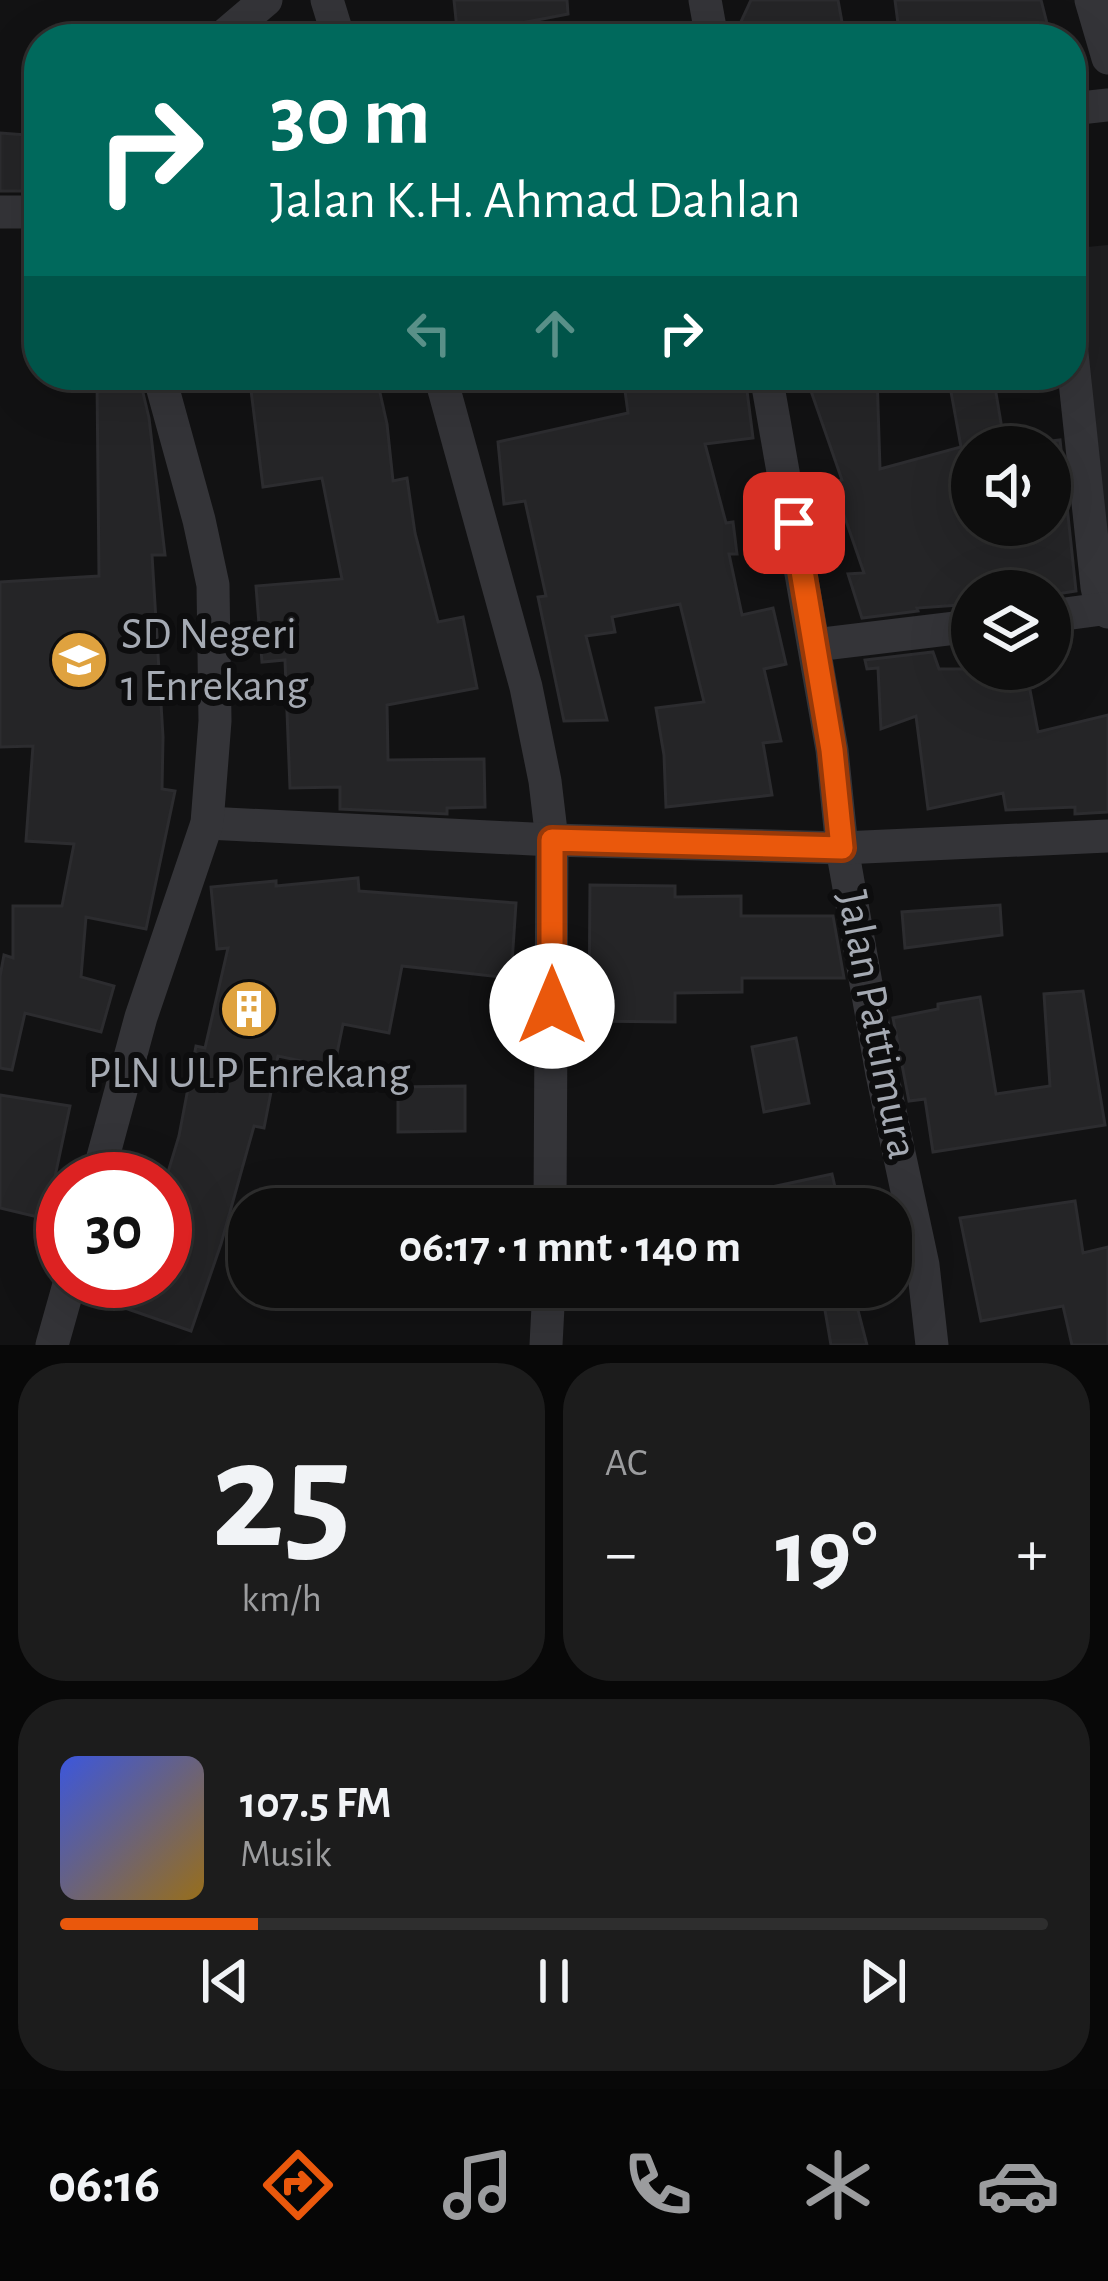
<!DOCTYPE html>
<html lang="id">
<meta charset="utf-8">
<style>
body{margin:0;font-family:"Alegreya Sans",sans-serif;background:#1c1c1c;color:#f1f3f6;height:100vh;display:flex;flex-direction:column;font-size:45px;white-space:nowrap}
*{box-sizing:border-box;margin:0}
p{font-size:39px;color:#9b9c9e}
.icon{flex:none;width:66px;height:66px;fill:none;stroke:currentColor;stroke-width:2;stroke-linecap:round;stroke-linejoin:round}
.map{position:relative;height:1345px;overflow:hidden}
.drawer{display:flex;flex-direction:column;gap:18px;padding:18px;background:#080808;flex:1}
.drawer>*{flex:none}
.banner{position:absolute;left:24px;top:24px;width:1062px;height:366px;border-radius:48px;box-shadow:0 12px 48px #0002,0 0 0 3px #2e2e2e;background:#00695c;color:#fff;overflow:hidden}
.fabs{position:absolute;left:951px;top:426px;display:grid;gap:24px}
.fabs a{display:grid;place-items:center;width:120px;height:120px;border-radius:50%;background:#0e0e0e;box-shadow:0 12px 48px #0002,0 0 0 3px #2e2e2e;font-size:60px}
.speed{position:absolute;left:36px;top:1152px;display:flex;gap:24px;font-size:60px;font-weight:700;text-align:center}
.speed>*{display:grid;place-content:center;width:156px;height:156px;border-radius:50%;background:#0e0e0e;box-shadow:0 12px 48px #0002,0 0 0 3px #2e2e2e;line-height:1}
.speed .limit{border:18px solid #d22;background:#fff;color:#111}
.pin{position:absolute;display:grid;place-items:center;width:102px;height:102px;color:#fff;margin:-51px;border-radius:24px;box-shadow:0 6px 18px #0006}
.me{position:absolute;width:132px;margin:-66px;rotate:0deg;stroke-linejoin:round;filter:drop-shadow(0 0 9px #0008)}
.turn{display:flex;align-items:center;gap:42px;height:252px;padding:0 48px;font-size:54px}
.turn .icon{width:156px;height:156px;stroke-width:2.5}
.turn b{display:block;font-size:84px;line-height:102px}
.lanes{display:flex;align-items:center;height:114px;padding:0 48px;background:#0003;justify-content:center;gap:60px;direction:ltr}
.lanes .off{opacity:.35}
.big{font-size:90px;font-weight:700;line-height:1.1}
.drawer .widget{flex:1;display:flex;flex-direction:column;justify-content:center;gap:18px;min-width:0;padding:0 42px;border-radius:48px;background:#1c1c1c}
.drawer .dial{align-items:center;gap:0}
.dial b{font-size:156px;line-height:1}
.song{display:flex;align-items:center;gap:36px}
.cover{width:144px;height:144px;border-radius:18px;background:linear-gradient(135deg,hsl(230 70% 55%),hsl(40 70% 35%))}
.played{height:12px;border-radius:6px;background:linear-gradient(90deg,#ea580c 20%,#2e2e2e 20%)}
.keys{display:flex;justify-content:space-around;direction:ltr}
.heat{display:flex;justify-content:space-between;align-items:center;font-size:66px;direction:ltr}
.drawer .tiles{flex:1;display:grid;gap:18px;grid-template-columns:1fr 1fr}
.widget:last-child{grid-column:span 2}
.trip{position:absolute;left:228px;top:1188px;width:684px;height:120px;border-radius:48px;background:#0e0e0e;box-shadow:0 12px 48px #0002,0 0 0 3px #2e2e2e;font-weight:700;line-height:120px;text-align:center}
.dock{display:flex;height:192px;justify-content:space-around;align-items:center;background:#060606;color:#9b9c9e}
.dock .icon{width:84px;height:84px}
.dock .on{color:#ea580c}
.dock b{font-size:54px;color:#f1f3f6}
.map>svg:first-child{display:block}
.built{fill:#1e1e20}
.building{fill:#252527;stroke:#2c2c2f;stroke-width:3}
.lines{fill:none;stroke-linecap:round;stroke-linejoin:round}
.street{stroke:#343438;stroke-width:33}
.route-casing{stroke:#983908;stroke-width:30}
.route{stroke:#ea580c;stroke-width:21}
.labels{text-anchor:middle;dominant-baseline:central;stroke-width:12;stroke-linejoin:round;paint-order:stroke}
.poi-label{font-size:45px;fill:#a5aab3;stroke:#0d0d0e;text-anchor:start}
.street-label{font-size:45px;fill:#a5aab3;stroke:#0d0d0e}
</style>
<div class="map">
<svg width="1108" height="1345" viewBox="0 0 1108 1345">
<rect width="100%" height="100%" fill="#121213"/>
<!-- built -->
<path class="built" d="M1108,245V546L1076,248Z"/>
<!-- building -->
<g class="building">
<path d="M454,0H567L568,14L506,26L508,39H458Z"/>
<path d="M751,0H838L845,39H733Z"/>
<path d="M895,0H1041L1051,39H900Z"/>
<path d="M0,133L39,136V191H0Z"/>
<path d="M312,375H376L387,424L393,481L407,478L415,533L438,622L463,617L477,688L387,705L388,760L484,759L485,807L447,808V814L340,809V787L290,788L285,660L262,662L256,586L342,579L322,478L263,487L251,390L314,388Z"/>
<path d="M690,375H745L753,438L705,444L726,523L733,522L737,554H729L742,615L773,608L786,664L764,669L781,741L763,743L772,795L666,807L664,755L656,708L704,702L680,604L612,617L615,632L586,636L607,720L564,721L538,597L546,596L525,501L504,504L498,442L628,413L624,383Z"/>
<path d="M811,375H877L880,469L961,447L948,375H993L1005,447H972V525H1050V441L1060,440L1076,591L1050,595V591H972V604L917,608L918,611L862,618L848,574L864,573L833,483L842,480L811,391Z"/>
<path d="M139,376L149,418L165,555H152L163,737L162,789L175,791L146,929L86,917L81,977L114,986L101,1032L25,1013L12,1070L0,1068V977L4,955L13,958V906H62L74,844L26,841L33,746L0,747V582L99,576L97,379Z"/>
<path d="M933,652L939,669H1026L1038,732L1108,715V812L1075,814V807L1006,810L1003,793L928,809L916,716L881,729L878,668L867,669L865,660Z"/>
<path d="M358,878L359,891L516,903L511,978L402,966L389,1033L343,1024L334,1068L278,1056L264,1128L254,1126L221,1244L191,1331L122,1307L130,1281H165V1182L179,1136L196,1046L205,1048L228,948L217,949L211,887L276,881V886Z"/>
<path d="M590,885L675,886V897L741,896V916H833L844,978H742V992L675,993V1022L589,1021Z"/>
<path d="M1000,905L1002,935L905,948L902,912Z"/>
<path d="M1083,991L1105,1125L933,1152L925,1099L909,1101L893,1018L938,1009V1004L980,997L996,1094L1050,1086L1044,994Z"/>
<path d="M796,1038L809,1103L764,1112L752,1047Z"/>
<path d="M465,1086V1131L398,1132V1087Z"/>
<path d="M0,1095L70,1106L46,1219L0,1208Z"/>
<path d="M832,1174L840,1209H731L730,1196Z"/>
<path d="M1075,1201L1083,1253L1108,1247V1345H1072L1063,1306L981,1321L960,1218Z"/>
<path d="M821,1287H852L867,1345H831Z"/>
</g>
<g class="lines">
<!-- street -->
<g class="street">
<path d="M327,0L339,39"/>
<path d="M705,0L712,39"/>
<path d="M1091,0L1108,58"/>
<path d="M220,39L266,0"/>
<path d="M1071,109L1108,105"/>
<path d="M0,212H39"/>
<path d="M1071,344L1097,587L1102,609L1108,612"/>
<path d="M440,375L526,687L545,781L552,840L550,1209"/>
<path d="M766,375L832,750L842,848L882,1074L923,1265L932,1345"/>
<path d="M1050,616L1102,609"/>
<path d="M815,645L972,626"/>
<path d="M207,823L552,840L842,848L1108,836"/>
<path d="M97,1179L141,1017L207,823L215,721L213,585L199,520L159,375"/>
<path d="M52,1345L70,1281"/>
<path d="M546,1345L549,1287"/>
</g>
</g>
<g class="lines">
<defs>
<path id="route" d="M552,1006V840L842,848L832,750L794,523"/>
</defs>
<!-- route casing -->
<use href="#route" class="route-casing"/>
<!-- route -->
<use href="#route" class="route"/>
</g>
<!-- icons -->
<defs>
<symbol id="school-disc" viewBox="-11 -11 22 22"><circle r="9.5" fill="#dfa23f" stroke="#0d0d0e"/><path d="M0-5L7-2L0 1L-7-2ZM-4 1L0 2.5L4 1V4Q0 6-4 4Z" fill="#fff"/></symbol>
<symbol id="building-disc" viewBox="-11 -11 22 22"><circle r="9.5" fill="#dfa23f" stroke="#0d0d0e"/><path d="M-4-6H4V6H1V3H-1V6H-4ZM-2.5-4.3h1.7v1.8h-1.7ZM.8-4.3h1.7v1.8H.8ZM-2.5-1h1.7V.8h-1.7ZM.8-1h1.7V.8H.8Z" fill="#fff"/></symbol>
</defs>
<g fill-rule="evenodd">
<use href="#school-disc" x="46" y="627" width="66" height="66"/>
<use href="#building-disc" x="216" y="976" width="66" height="66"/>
</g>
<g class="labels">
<!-- poi labels -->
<g class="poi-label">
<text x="121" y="634">SD Negeri<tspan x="121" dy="52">1 Enrekang</tspan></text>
<text x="249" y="1073" text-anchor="middle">PLN ULP Enrekang</text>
</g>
<!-- street labels -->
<g class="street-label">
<text transform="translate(877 1025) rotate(79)">Jalan Pattimura</text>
</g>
</g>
</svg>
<div class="fabs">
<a><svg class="icon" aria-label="sound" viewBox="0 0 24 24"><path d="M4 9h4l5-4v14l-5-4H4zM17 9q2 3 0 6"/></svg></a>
<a><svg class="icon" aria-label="layers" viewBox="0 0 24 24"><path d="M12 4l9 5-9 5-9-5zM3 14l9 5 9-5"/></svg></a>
</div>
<div class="speed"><div class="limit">30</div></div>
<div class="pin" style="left:794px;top:523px;background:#d93025"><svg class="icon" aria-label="arrive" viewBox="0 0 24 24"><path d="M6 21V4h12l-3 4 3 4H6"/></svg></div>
<svg class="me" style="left:552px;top:1006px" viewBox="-20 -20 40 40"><circle r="19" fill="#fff"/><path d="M0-13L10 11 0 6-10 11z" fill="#ea580c"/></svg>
<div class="trip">06:17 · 1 mnt · 140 m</div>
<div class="banner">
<div class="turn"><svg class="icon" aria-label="right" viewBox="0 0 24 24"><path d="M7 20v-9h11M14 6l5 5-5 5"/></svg><div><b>30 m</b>Jalan K.H. Ahmad Dahlan</div></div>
<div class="lanes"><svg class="icon off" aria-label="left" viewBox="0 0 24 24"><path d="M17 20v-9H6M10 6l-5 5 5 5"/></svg><svg class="icon off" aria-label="ahead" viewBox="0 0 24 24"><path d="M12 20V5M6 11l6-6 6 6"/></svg><svg class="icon" aria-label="right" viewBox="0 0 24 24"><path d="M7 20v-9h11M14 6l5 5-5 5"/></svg></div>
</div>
</div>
<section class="drawer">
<div class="tiles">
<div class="widget dial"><b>25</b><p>km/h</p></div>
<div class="widget"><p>AC</p>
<div class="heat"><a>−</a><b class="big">19°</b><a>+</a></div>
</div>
<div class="widget">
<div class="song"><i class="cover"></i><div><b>107.5 FM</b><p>Musik</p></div></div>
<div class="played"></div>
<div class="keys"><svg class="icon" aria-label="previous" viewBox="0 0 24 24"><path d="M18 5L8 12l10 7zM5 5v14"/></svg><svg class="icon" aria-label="pause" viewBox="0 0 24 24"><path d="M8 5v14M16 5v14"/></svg><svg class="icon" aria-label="next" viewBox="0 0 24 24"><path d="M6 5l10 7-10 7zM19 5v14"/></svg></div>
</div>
</div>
</section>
<nav class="dock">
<b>06:16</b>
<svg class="icon on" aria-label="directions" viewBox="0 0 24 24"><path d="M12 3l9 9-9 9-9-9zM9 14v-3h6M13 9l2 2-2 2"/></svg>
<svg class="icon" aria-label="music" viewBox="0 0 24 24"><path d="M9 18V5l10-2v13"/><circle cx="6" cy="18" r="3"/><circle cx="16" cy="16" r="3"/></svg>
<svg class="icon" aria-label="phone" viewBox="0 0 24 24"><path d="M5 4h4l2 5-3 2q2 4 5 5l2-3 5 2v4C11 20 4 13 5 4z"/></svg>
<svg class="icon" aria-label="climate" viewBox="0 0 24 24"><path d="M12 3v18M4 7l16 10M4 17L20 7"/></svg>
<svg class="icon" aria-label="car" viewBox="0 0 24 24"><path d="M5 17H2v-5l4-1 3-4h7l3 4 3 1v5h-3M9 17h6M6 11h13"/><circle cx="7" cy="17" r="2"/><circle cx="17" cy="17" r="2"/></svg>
</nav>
